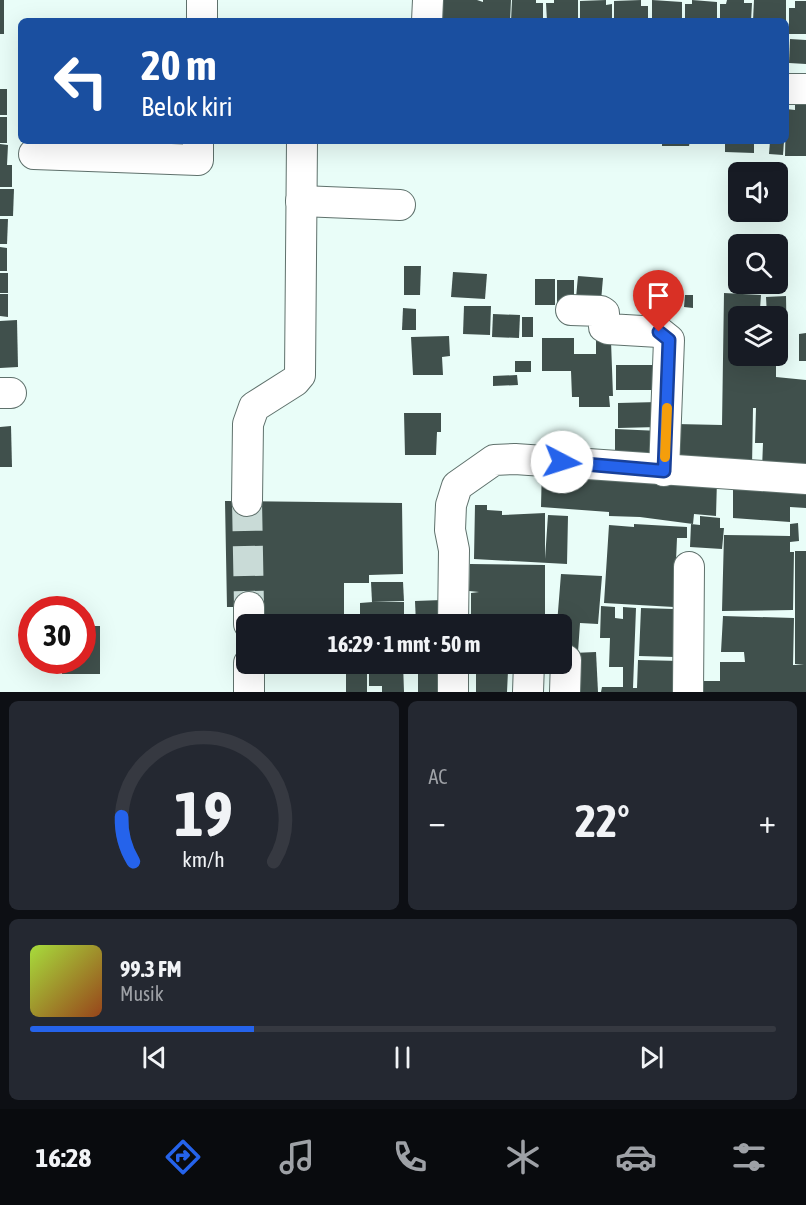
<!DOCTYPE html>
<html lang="id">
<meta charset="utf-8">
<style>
body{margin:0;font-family:"Asap Condensed",sans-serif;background:#242831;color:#f1f3f6;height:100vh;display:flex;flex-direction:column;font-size:22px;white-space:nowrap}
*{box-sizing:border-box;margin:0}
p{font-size:20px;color:#9ea1a6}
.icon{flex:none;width:33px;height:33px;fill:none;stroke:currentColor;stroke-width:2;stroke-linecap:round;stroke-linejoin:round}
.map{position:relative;height:692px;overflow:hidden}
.drawer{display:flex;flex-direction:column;gap:9px;padding:9px;background:#0d0f14;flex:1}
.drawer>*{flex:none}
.hud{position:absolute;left:18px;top:18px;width:771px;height:126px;border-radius:9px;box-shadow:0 6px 24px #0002;background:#1a4fa0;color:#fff;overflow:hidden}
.tools{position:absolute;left:728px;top:162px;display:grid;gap:12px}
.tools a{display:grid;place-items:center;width:60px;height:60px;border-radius:9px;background:#171b24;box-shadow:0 6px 24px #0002;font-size:30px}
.speed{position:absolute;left:18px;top:596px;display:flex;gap:12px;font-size:30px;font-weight:700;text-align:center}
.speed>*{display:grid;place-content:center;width:78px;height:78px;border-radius:50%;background:#171b24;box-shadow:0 6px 24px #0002;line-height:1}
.speed .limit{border:9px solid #d22;background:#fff;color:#111}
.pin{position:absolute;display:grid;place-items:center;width:51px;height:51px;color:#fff;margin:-62px -26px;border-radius:50% 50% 50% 0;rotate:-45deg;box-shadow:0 0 6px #0007}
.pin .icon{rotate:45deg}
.me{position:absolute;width:66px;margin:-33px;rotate:95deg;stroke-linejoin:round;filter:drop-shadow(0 0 4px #0008)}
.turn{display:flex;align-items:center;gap:21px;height:126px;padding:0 24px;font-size:27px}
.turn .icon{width:78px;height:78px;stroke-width:2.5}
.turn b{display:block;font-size:42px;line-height:51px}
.big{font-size:45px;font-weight:700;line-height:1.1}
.drawer .tile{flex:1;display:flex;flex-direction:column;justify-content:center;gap:9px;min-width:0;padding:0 21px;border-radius:9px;background:#242831}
.drawer .dial{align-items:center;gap:0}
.dial svg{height:156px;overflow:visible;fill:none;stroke:#363941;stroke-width:7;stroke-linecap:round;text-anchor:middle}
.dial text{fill:#f1f3f6;stroke:none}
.song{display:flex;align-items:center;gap:18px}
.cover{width:72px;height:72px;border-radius:9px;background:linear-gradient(135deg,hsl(80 70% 55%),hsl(20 70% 35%))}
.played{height:6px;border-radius:3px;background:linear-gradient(90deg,#2563eb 30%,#363941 30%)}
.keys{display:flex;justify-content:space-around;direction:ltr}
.heat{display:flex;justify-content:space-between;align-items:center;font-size:33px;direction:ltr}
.drawer .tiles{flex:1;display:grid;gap:9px;grid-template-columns:1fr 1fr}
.tile:last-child{grid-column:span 2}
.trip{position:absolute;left:236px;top:614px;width:336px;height:60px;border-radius:9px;background:#171b24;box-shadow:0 6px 24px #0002;font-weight:700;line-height:60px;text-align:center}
.tabs{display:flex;height:96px;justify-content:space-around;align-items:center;background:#090b0e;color:#9ea1a6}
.tabs .icon{width:42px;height:42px}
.tabs .on{color:#2563eb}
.tabs b{font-size:27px;color:#f1f3f6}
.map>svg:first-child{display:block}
.building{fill:#40504c}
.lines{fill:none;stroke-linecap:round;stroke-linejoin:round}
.minor-tunnel{stroke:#c9dbd7;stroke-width:30;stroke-dasharray:30 15;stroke-linecap:butt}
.minor-casing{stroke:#5f716c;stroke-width:32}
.minor{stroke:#fff;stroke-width:30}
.route-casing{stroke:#184099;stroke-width:15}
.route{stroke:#2563eb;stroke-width:10}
.slow{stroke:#f59e0b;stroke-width:10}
</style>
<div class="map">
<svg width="806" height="692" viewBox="0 0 806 692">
<rect width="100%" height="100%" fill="#e9fdf8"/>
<!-- building -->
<g class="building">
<rect x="0" y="0" width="4" height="34"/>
<path d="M438,0H477L483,2V0H511L510,21H438Z"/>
<path d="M512,0H536V3H543V21H511Z"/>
<path d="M554,0H578V21H547L546,3H554Z"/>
<path d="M606,0V5L612,4V21H580V1Z"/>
<path d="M641,0V6H648V21H614V1Z"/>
<path d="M652,0L682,2V21H652Z"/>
<path d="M692,0L717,2V21H685V4H692Z"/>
<path d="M727,0H744V3H752L751,21H720V4H726Z"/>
<path d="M754,0H786V21H753Z"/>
<path d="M795,1H806V34H789V8H795Z"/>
<path d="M790,39L806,40V64L789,63Z"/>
<rect x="0" y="89" width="7" height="26"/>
<path d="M795,104H806V156H785L786,109L795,110Z"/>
<rect x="0" y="117" width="7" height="26"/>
<path d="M662,141H690L689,146H662Z"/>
<path d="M725,141H754V153L725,152Z"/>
<path d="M770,141H784L783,155L769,154Z"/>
<path d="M0,144L8,145L7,165H12V187H0Z"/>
<path d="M0,189H14L13,216H0Z"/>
<path d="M0,219H8L7,244H0Z"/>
<path d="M0,247L7,248V271H0Z"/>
<path d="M404,266H421L420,295H404Z"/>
<path d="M453,272L487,274L485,299L451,297Z"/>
<rect x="0" y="273" width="8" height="20"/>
<path d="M578,276L603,278L601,301L576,298Z"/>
<rect x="535" y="279" width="20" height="26"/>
<path d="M557,280H574V309L557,308Z"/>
<path d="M724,293L761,295L760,309H755V316H738V356H757V358L762,359V356H777V316H767L766,297L786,296L787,359H776V377L806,380V473L762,469L763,443H755L756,408H753L752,467L675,463L676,424L722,425Z"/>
<path d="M0,294H8V317L0,316Z"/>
<path d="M685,295H693V308L684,307Z"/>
<path d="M464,306H491L490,335L463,334Z"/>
<path d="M403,308L416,309V330H402Z"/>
<path d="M493,314L520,315L519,338L492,337Z"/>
<rect x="522" y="317" width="11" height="20"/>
<path d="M17,320L18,367L0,368V321Z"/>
<path d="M806,333V361H799V334Z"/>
<path d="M449,336L450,356L442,357L443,375H413L411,337Z"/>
<path d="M542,338H574V354H596V341H611L613,396H609L610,407H579V397H572L571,371H542Z"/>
<rect x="515" y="361" width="16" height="11"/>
<rect x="616" y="365" width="48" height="25"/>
<path d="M517,375L518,385L493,386V376Z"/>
<path d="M658,402V427L618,428V403Z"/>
<path d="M404,413H441V432H437L436,455H405Z"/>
<path d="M11,426L12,467H0V427Z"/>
<path d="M615,429L660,431L659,465L615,462Z"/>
<path d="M542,465L717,480L716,516L694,514L693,524L640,517L609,516V512L541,507Z"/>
<path d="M733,487H806V508L790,507V522L733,518Z"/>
<path d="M225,501L402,503L403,574L369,575V583H344V620L317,621V615H296V624H261V607H227Z"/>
<path d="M475,505H487V510L502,511V515L545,513V559L548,515L568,516L567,564L474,559Z"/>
<path d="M700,516L720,518V528H724L722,549L690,547L691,524L700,525Z"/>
<path d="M798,523L799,541L790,542V552H794L793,610L722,611L724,535L790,536V524Z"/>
<path d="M634,524L687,527V538H677L674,607L604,603L609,525L634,527Z"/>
<path d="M795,551H806V692H696V681H720V662H745L744,652H721L723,616L794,618L793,665H804L795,664Z"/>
<path d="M470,564L545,565V624H471V593L479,592L469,591Z"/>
<path d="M561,574L602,576L598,624L580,623L578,652L561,650V624H557Z"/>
<path d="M371,582H403L404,601L372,602Z"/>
<path d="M442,600L443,624H416L415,601Z"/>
<path d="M373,602H404V624H369V617H360V603Z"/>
<path d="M601,606L615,607V618L623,619V607L636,608L633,688H637L638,660L680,661L679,692H601L602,687H623V667H609L610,638H600Z"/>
<path d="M641,608L673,609V619H680L675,657L639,656Z"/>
<path d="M82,626H100V674H62V660H82Z"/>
<path d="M596,652L598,692H576L573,653Z"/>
<path d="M369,663H403L404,692H382V686H369Z"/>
<rect x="418" y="663" width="27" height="29"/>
<path d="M476,663H513L512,671H508L507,692H476Z"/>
<rect x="346" y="674" width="21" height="18"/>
</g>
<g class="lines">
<!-- minor-tunnel -->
<path class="minor-tunnel" d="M247,501L249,607"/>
<defs>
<g id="minor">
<path d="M202,21V0"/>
<path d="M427,21L428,0"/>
<path d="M786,89H806"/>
<path d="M34,154L198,160V141"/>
<path d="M301,201L400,205"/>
<path d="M571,310L601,311L604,313V327L608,329L659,332L669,340L664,471"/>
<path d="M0,393H11"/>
<path d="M247,501L248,424L254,407L295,381L300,375L302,141"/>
<path d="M249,607V624"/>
<path d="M453,624L454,550L450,530L451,505L457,486L494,460L515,459L806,479"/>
<path d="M249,663V692"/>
<path d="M453,692V663"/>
<path d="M528,692L529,663"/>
<path d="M565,692L566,660"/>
<path d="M688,692L689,567"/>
</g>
</defs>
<!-- minor casing -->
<use href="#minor" class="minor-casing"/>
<!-- minor -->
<use href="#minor" class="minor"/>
</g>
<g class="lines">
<defs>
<path id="route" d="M562,462L664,471L669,340L659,332"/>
</defs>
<!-- route casing -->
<use href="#route" class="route-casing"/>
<!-- route -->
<use href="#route" class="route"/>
<!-- slow -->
<path class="slow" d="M665,457L667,408"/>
</g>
</svg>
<div class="tools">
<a><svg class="icon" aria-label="sound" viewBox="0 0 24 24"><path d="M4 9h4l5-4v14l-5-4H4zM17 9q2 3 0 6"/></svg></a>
<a><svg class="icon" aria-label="search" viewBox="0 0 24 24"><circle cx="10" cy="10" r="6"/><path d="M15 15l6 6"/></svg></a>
<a><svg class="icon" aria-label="layers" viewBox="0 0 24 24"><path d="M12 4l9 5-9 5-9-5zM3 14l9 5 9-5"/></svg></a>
</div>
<div class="speed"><div class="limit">30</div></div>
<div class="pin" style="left:659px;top:332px;background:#d93025"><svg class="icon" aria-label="arrive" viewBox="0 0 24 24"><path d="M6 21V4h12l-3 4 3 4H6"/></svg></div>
<svg class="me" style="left:562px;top:462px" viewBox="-20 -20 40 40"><circle r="19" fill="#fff"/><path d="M0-13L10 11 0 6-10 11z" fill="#2563eb"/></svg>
<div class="trip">16:29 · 1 mnt · 50 m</div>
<div class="hud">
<div class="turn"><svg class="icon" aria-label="left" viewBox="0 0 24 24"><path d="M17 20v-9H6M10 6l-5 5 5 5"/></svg><div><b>20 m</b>Belok kiri</div></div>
</div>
</div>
<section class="drawer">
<div class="tiles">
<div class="tile dial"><svg viewBox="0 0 100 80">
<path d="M14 69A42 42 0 1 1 86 69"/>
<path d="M14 69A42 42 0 0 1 8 46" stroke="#2563eb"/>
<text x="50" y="56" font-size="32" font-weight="700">19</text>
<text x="50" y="72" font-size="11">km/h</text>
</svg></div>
<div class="tile"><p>AC</p>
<div class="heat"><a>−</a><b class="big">22°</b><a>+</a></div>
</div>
<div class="tile">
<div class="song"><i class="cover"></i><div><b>99.3 FM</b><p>Musik</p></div></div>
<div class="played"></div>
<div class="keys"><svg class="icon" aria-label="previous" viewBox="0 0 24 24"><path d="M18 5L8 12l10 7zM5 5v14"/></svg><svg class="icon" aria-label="pause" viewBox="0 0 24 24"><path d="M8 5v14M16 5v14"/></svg><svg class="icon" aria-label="next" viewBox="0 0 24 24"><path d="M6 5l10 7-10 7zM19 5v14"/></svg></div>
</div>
</div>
</section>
<nav class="tabs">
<b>16:28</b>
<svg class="icon on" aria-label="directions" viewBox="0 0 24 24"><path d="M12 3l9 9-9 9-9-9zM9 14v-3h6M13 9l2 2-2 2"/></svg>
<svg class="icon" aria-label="music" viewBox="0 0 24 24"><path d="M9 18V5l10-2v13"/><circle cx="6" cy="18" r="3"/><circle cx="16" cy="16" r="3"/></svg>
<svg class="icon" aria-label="phone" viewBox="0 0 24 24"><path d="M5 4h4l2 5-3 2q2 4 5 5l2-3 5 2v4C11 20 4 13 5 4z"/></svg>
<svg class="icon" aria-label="climate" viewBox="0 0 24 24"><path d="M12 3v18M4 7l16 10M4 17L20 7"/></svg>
<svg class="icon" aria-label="car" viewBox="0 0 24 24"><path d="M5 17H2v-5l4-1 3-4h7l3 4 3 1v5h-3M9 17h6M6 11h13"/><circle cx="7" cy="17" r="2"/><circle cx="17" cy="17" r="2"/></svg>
<svg class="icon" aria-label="filters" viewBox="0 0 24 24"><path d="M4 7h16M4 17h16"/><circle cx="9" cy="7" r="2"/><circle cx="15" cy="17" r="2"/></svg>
</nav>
